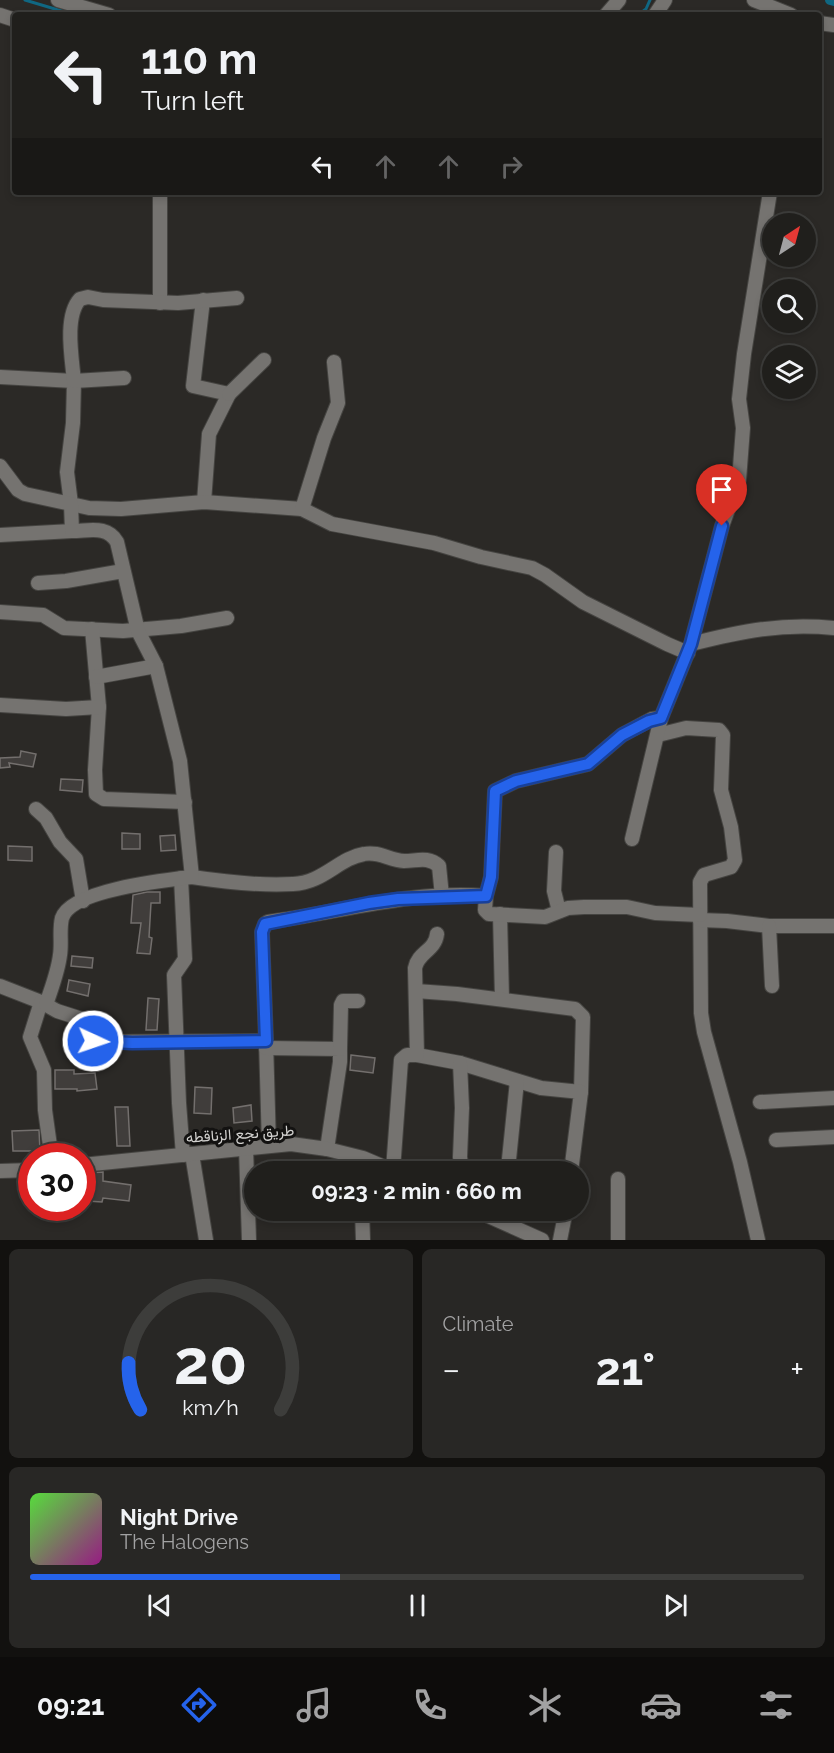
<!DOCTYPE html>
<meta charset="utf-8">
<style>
body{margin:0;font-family:Raleway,Vazirmatn,sans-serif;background:#282725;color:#f1f3f6;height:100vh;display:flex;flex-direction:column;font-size:22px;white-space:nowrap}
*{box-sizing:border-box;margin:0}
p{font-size:20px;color:#a2a2a3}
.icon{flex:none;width:33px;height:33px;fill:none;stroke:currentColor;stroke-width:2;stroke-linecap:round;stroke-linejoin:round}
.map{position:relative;height:1240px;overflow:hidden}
.drawer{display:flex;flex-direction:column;gap:9px;padding:9px;background:#12110f;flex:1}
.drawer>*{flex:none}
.hud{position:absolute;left:12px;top:12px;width:810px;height:183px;border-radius:6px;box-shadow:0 3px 9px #0003,0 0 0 2px #3d3d3b;background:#201f1c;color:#f1f3f6;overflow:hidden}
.needle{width:39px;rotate:36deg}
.tools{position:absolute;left:762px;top:213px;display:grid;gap:12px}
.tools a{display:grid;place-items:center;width:54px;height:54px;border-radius:50%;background:#201f1c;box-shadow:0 3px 9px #0003,0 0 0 2px #3d3d3b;font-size:30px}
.speed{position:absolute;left:18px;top:1143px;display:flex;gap:12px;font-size:30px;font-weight:700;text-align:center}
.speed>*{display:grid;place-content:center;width:78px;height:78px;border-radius:50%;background:#201f1c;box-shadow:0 3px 9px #0003,0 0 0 2px #3d3d3b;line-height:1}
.speed .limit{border:9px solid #d22;background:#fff;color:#111}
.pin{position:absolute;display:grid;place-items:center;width:51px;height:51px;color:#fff;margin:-62px -26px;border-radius:50% 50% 50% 0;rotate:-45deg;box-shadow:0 0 6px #0007}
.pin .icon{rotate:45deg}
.me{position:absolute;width:66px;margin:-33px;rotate:93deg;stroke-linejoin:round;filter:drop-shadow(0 0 4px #0008)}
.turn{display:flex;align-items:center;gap:21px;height:126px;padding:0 30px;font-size:27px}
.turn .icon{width:78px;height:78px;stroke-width:2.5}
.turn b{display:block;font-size:42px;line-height:51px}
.lanes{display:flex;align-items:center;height:57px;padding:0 30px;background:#0003;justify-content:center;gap:30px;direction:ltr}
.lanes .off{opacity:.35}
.big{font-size:45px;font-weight:700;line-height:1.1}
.drawer .widget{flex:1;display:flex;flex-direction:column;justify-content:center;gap:9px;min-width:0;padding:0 21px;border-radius:9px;background:#282725}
.drawer .dial{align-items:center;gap:0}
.dial svg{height:156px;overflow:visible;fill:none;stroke:#3d3d3b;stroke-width:7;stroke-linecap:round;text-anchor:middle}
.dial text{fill:#f1f3f6;stroke:none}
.song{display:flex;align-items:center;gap:18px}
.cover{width:72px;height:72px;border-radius:9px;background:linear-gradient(135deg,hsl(110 70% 55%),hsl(310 70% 35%))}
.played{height:6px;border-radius:3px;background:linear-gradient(90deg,#2563eb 40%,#3d3d3b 40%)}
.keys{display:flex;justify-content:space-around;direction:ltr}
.heat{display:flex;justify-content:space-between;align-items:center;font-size:33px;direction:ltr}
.drawer .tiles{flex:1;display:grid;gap:9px;grid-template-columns:1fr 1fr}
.widget:last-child{grid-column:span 2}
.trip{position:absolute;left:244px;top:1161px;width:345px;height:60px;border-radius:30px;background:#201f1c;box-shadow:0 3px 9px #0003,0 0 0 2px #3d3d3b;font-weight:700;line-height:60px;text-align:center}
.tabs{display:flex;height:96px;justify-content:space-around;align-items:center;background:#0d0c0b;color:#a2a2a3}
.tabs .icon{width:42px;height:42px}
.tabs .current{color:#2563eb}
.tabs b{font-size:27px;color:#f1f3f6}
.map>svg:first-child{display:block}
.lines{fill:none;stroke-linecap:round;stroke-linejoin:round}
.stream{stroke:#106782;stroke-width:3}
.canal{stroke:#106782;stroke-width:10}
.building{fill:#403d3b;stroke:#736f6d;stroke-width:1.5}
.minor-casing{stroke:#454441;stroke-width:16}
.minor{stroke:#757370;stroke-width:14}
.route-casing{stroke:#184099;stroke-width:15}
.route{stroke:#2563eb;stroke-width:10}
.labels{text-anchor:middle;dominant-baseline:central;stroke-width:6;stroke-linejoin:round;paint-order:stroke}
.street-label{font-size:15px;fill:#d2d1cf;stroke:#131211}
</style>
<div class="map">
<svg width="834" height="1240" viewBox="0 0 834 1240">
<rect width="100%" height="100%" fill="#2b2926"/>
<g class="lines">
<!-- stream -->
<g class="stream">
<path d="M25,0L75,15"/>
<path d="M638,15L646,9L650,0"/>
</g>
<!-- canal -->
<path class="canal" d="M830,0L834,1"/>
</g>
<!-- building -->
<g class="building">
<path d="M21,751L36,754L33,767L9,763L10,767L0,768V758L20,757Z"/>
<path d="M61,779L83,780L82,792L60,790Z"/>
<path d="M122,833L140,834V849H122Z"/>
<path d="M175,835L176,850L161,851L160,836Z"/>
<path d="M8,846L32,847V861L8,860Z"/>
<path d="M147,892H160V903H151L149,937L152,938L150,954L137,953L141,923H131L133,895Z"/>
<path d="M72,956L93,958L92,968L71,966Z"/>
<path d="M69,980L90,984L88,996L67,991Z"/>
<path d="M148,998L159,999L157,1030H146Z"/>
<path d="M351,1055L375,1058L373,1073L350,1070Z"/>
<path d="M55,1070H74V1074L95,1073L97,1089L77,1091V1089H55Z"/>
<path d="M195,1087L212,1088L211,1114L194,1113Z"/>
<path d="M251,1105L252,1121L234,1123L233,1108Z"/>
<path d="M115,1107H128L130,1146H117Z"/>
<path d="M39,1130L40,1151H13L12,1131Z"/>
<path d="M103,1172V1181L131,1185L129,1201L103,1198L102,1202L87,1201L88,1173Z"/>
</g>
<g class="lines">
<defs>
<g id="minor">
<path d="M58,0L109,15"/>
<path d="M754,0L791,15"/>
<path d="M0,15L15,20"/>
<path d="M606,15L619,0"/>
<path d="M655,15L665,0"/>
<path d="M819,23L834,25"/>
<path d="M160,192V303"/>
<path d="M203,300L193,386L229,394L209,434L204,502"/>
<path d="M0,377L74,381L73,423L67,472L71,504L89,508L121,509L204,502L302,509L332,524L434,543L481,557L532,568L545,575L583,602L667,644L688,653"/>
<path d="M124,378L74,381C72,359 64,316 80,299L88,297L103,300L178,303L237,298"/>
<path d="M229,394L264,360"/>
<path d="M0,466L18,490L25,494L71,504L72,531L0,535"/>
<path d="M302,509L324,438L338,403L334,362"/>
<path d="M38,583L66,581L123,571"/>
<path d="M0,612L43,615L64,628L123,631L181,626L227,618"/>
<path d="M92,629L99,707L95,770L96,794L104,799L185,802"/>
<path d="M691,644C742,631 781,623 834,628"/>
<path d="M96,677L156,666"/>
<path d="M0,705L66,709L99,707"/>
<path d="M658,735L686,728L719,730L723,735L721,790L731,827L735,860L731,867L704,875L700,882L701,1013L704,1032L740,1162L758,1240"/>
<path d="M36,809L46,818L60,842L76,859L83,901"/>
<path d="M632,839L661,718L691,644L722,526L739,480L743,428L739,399L744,354L770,192"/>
<path d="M556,852L554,891L559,911"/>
<path d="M192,877C225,882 259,886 293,884C323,883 339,858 364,854C379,851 389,860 404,861C417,861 428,856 439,866L442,896"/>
<path d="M181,878L185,959L174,975L179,1103L183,1155"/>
<path d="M486,896L491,877L495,791L516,781L588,764L622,735L652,719L661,718"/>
<path d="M500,914L502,999"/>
<path d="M700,920L727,921L769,926H834"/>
<path d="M769,926L772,986"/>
<path d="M0,986L41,1002L57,1011L85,1020L90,1026V1039L95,1042L266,1041L269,1146"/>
<path d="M416,991L457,994L575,1009L583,1017L581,1092"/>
<path d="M41,1002L30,1037L44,1070L45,1110L50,1146L49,1156"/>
<path d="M46,1005C51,989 58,972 60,955C62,943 59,930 62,918C71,890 166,880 192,877L180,761L156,666L138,631L117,542C107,525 90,531 72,531"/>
<path d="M266,1041L262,932L265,924L268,922C341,912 412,890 486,896L485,910L489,914L545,917L568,908L584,907H627L655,913L700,915"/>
<path d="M266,1048L340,1049V1062L327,1149"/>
<path d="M340,1049L341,1005L343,1001H358"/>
<path d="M417,1055L460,1063L541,1088L581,1092L571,1172"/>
<path d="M460,1063L462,1108L460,1157L462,1172"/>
<path d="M760,1102L834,1098"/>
<path d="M776,1140L834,1137"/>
<path d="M246,1148L249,1240"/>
<path d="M192,1154L206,1240"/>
<path d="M82,1165L291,1144L327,1149L363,1158L396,1172"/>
<path d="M508,1169L517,1081"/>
<path d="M393,1170L401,1060L407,1055H417L415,968C418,952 435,951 437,934"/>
<path d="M0,1171L32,1170"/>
<path d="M362,1210L363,1240"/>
<path d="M475,1210L542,1240"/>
<path d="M560,1240L566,1210"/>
<path d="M618,1240V1179"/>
</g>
</defs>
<!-- minor casing -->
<use href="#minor" class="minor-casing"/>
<!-- minor -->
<use href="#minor" class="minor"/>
</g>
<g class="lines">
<defs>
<path id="route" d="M93,1041L132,1043L266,1041L262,932L265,924L369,903L398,899L486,896L491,877L495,791L516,781L588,764L622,735L649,721L661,718L691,644L722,526"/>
</defs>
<!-- route casing -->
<use href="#route" class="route-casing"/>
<!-- route -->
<use href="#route" class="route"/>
</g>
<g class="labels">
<!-- street labels -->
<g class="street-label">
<text transform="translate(240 1134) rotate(-4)">طريق نجع الزناقطه</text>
</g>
</g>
</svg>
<div class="tools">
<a><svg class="needle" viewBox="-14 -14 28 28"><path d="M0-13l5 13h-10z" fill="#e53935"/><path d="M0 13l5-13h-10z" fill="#a2a2a3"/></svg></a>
<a><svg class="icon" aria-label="search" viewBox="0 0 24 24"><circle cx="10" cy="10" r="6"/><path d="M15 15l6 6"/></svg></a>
<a><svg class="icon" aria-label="layers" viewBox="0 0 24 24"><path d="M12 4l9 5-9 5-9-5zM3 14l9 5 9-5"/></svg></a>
</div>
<div class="speed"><div class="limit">30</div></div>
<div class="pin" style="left:722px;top:526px;background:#d93025"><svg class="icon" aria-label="arrive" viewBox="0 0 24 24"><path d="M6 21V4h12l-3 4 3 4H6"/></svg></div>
<svg class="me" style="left:93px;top:1041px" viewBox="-20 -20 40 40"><circle r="17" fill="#2563eb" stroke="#fff" stroke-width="3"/><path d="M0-11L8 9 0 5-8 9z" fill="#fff"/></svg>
<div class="trip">09:23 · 2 min · 660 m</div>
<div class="hud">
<div class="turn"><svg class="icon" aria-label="left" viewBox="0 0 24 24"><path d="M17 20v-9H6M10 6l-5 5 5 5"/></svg><div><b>110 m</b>Turn left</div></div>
<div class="lanes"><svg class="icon" aria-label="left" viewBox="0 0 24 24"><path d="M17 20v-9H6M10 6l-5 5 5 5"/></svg><svg class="icon off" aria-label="ahead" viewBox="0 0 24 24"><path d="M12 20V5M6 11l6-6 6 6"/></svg><svg class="icon off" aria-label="ahead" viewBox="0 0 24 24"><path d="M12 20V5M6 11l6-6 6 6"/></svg><svg class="icon off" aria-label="right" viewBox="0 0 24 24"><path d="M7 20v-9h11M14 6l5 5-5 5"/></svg></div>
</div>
</div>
<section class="drawer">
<div class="tiles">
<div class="widget dial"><svg viewBox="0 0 100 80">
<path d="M14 69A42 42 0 1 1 86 69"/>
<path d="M14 69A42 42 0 0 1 8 45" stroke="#2563eb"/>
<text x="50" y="56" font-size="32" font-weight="700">20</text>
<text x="50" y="72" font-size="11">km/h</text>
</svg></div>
<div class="widget"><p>Climate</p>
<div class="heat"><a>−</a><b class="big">21°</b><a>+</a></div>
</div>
<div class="widget">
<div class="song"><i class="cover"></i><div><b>Night Drive</b><p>The Halogens</p></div></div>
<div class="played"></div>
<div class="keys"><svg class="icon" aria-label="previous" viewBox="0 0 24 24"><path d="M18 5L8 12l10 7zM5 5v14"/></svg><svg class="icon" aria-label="pause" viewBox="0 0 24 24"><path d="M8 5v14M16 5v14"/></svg><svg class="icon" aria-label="next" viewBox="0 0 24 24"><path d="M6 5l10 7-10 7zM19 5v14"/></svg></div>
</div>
</div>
</section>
<nav class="tabs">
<b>09:21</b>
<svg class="icon current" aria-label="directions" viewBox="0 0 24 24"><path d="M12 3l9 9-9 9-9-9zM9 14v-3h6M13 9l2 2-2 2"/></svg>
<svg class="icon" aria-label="music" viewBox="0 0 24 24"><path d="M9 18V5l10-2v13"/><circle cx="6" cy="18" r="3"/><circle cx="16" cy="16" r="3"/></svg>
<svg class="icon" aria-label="phone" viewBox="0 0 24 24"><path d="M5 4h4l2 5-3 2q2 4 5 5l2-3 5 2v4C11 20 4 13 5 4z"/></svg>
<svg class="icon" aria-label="climate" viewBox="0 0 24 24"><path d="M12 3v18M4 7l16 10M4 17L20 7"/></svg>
<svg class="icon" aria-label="car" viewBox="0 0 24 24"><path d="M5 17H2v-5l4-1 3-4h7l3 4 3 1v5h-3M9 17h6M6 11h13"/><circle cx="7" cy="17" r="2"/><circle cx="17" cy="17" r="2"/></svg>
<svg class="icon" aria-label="filters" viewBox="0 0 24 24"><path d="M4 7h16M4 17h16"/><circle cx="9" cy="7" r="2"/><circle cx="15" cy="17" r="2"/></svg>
</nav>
